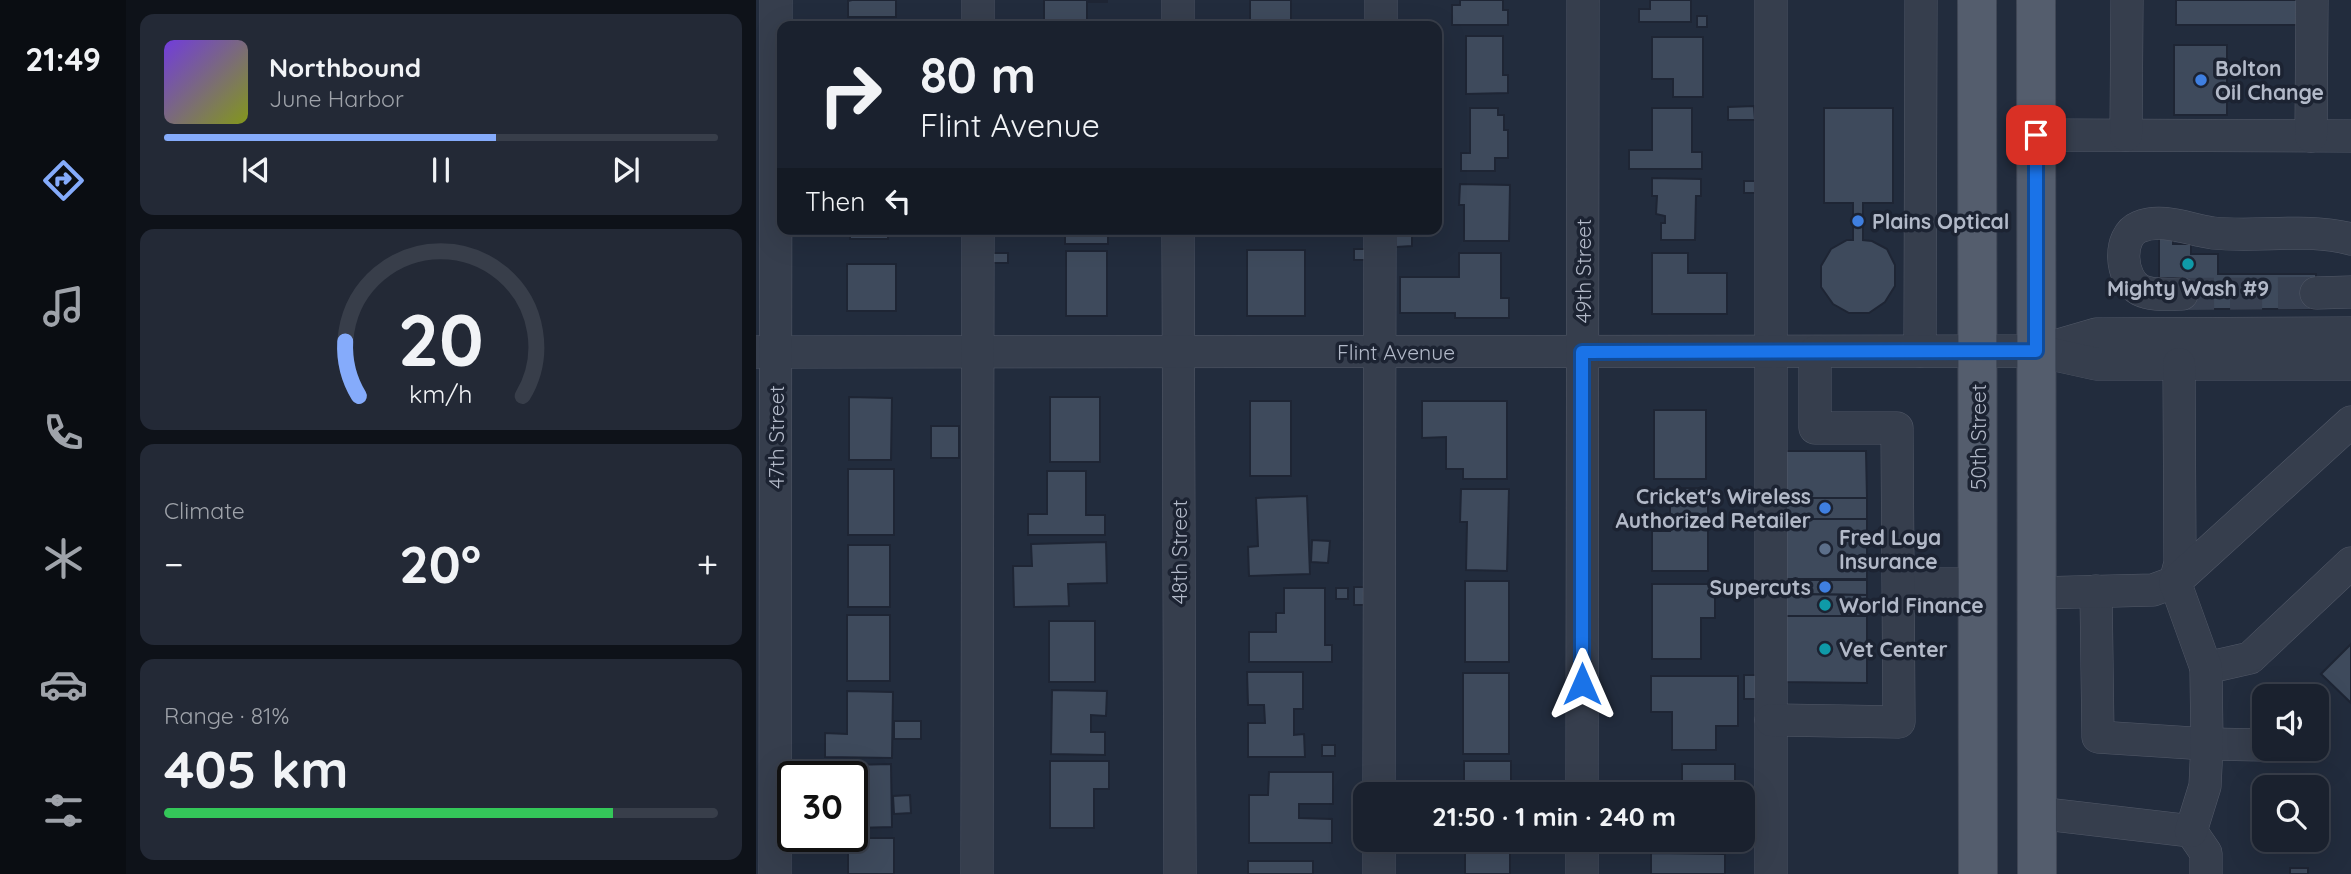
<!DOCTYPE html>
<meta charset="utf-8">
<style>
body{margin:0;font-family:Quicksand,sans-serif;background:#232936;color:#f1f3f6;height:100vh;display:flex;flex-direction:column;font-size:26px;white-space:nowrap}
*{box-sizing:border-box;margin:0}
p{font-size:23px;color:#9fa3aa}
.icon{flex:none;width:38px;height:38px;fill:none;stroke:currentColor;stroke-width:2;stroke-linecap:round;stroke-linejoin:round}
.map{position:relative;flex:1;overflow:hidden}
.drawer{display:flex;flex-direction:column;gap:14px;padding:14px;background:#0e1219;width:630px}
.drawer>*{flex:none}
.top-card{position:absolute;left:21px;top:21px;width:665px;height:214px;border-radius:14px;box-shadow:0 7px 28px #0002,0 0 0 2px #383e4a;background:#1a212e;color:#f1f3f6;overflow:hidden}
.controls{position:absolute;left:1496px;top:684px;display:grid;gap:14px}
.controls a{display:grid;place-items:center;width:77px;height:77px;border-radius:14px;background:#1a212e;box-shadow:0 7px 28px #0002,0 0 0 2px #383e4a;font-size:35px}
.speed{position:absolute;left:21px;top:761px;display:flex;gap:14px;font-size:35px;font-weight:700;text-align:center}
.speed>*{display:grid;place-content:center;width:91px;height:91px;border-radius:50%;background:#1a212e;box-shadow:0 7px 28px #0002,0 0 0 2px #383e4a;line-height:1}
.speed .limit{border:4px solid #111;border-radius:10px;background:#fff;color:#111}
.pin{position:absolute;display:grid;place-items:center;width:60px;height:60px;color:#fff;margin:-30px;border-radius:14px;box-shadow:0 4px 10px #0006}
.me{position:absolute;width:77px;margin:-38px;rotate:0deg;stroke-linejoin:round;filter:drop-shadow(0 0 5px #0008)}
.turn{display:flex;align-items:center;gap:24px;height:147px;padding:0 28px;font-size:32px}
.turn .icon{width:91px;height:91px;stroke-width:2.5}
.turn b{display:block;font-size:49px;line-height:60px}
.then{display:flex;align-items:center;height:66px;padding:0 28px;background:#0003;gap:14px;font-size:26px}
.big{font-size:52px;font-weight:700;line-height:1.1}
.drawer .widget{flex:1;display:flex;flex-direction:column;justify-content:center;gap:10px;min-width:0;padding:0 24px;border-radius:14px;background:#232936}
.drawer .dial{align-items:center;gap:0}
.dial svg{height:182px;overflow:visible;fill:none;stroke:#383e4a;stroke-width:7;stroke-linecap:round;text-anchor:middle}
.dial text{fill:#f1f3f6;stroke:none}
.song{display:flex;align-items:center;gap:21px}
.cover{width:84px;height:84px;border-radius:10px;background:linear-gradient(135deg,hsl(260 70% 55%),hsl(70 70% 35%))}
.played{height:7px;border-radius:4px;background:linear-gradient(90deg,#85abfb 60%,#383e4a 60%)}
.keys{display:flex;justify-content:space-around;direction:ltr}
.heat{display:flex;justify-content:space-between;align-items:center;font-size:38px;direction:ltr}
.charge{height:10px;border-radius:5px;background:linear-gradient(90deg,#34c759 81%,#383e4a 0)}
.trip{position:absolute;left:597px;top:782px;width:402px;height:70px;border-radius:14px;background:#1a212e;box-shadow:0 7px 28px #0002,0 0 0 2px #383e4a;font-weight:700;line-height:70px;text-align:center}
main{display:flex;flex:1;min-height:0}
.tab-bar{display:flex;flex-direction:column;width:126px;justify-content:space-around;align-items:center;background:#0a0d12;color:#9fa3aa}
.tab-bar .icon{width:49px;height:49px}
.tab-bar .selected{color:#85abfb}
.tab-bar b{font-size:32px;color:#f1f3f6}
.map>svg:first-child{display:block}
.building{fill:#3e4a5c;stroke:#1e2534;stroke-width:2}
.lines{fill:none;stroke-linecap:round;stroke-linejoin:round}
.minor-tunnel{stroke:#384152;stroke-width:32;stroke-dasharray:32 16;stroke-linecap:butt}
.minor-casing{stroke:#525968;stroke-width:33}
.major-casing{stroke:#404756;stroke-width:40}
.minor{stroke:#363e4d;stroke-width:32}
.major{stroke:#545d6d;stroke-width:38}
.route-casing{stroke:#114b97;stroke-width:18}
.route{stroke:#1a73e8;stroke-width:12}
.shop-dot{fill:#3f7fe0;stroke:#1c2332;stroke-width:2.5}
.culture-dot{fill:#0f9aa8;stroke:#1c2332;stroke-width:2.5}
.service-dot{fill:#5c6f8a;stroke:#1c2332;stroke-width:2.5}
.labels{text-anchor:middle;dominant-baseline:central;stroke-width:7;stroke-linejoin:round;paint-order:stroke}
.poi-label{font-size:21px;font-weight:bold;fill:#b2b9c8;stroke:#1c2332;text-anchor:start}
.street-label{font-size:21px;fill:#b2b9c8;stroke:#1c2332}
</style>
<main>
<nav class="tab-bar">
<b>21:49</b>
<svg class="icon selected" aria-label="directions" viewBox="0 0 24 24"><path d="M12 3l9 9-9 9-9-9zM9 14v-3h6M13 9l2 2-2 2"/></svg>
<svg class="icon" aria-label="music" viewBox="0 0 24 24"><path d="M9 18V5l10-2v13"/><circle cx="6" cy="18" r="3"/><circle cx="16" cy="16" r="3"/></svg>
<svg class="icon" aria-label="phone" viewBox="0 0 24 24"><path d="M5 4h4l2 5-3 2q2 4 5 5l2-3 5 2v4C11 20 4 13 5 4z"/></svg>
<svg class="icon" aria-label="climate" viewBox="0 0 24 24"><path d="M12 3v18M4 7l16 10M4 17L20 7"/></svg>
<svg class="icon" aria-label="car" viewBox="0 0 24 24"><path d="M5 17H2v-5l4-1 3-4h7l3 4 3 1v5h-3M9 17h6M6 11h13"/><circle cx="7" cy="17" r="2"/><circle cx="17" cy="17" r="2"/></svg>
<svg class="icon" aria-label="filters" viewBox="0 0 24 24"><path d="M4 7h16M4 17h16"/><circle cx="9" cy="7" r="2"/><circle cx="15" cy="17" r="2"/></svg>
</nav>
<section class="drawer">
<div class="widget">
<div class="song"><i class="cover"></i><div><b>Northbound</b><p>June Harbor</p></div></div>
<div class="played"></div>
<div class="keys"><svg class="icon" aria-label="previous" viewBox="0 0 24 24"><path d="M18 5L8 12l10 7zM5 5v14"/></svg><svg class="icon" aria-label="pause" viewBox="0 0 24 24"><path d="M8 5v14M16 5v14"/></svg><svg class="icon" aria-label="next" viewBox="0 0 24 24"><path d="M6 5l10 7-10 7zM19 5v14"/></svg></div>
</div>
<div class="widget dial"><svg viewBox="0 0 100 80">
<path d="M14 69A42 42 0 1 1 86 69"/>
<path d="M14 69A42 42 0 0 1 8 45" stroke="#85abfb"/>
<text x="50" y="56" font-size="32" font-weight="700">20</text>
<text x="50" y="72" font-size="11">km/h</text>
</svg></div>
<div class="widget"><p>Climate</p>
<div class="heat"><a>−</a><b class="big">20°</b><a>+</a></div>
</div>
<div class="widget"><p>Range · 81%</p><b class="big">405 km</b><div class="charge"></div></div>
</section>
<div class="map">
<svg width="1595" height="874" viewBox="0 0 1595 874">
<rect width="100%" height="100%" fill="#222c3d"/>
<!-- building -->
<g class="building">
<path d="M96,0H140V17H92V1Z"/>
<path d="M288,0H351V2H331V23H288Z"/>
<rect x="494" y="0" width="41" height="21"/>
<path d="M704,0H747V10H752V25H696V5H704Z"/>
<path d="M894,0H935V22H883V9H894Z"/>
<rect x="1420" y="0" width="121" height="25"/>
<rect x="941" y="16" width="10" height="11"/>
<path d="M710,36H747V75H752V93L710,94Z"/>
<path d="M896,37H947V97H917V79H896Z"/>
<rect x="1418" y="45" width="53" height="70"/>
<path d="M998,106L999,120H972V107Z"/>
<path d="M714,108H742V115H748V130H752V158H739V171H705V153H714Z"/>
<path d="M896,108H936V152H946V169H873V150H896Z"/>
<path d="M1068,108H1137V203H1107V240L1116,241L1131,249L1139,265V286L1129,302L1113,313H1093L1077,304L1065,287V266L1075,249L1091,240H1097V203H1068Z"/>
<path d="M896,178L945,179V196H940L939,240H905V223H909V216L900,214L901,196H896Z"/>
<rect x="988" y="181" width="11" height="12"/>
<path d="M704,184L754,185L753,241H708V205H703Z"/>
<rect x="94" y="229" width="38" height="10"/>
<rect x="309" y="229" width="43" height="15"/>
<rect x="493" y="229" width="45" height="5"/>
<path d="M1403,232H1417V244H1435V254H1462V274H1560V309H1426V278H1403Z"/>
<path d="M640,236H656V246L640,247Z"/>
<rect x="598" y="249" width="13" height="11"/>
<rect x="491" y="250" width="58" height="66"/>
<rect x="310" y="251" width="41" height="65"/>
<rect x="235" y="253" width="17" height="10"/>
<path d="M703,253H745V298H753V318H699V313H644V277H703Z"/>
<path d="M896,253H932V273H971V314H896Z"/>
<rect x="91" y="264" width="49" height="47"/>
<path d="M93,397L136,398L135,460H93Z"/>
<rect x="294" y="397" width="50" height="65"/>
<rect x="494" y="401" width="41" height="75"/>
<path d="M666,401H751V479H707V469H690V437L666,438Z"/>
<rect x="898" y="410" width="52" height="69"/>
<rect x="175" y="426" width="28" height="32"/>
<path d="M1027,451H1110L1111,498H1027Z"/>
<rect x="92" y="469" width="46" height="66"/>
<path d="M291,471H330V515H349V535H272V514H291Z"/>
<path d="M914,488H952V571H896V531H914Z"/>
<path d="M705,489H753L751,571L710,570L711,522H704Z"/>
<path d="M551,496L554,574L493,576L492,547L502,546L500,498Z"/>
<rect x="1027" y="498" width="84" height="21"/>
<rect x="1027" y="519" width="84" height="60"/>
<path d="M556,540L574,541L572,563L555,562Z"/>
<path d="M350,542L351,583L312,584L313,606L258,607L257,566H276L275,544Z"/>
<rect x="92" y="545" width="42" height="62"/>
<path d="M1028,580H1111V595L1028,594Z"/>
<rect x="709" y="581" width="44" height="81"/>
<path d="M896,584H959V618H945V659H896Z"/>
<rect x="598" y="587" width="13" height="18"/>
<path d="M528,588H569V645H576V662H493V632H520V613H528Z"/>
<rect x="580" y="588" width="12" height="11"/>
<path d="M1028,594L1111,595V616H1028Z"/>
<rect x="91" y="615" width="43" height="66"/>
<path d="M1028,616H1111V683L1027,682Z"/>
<rect x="293" y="621" width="46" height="61"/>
<path d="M1595,644V703L1565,674Z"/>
<path d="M491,672H547V709H538V735L548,734L549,757H492V723H509L508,705H492Z"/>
<rect x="707" y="673" width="46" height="81"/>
<rect x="988" y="675" width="16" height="24"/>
<path d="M895,676H982V726H960V750H916V712H895Z"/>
<path d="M296,690L351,691L350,716L335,715V732H349V755L295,754Z"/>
<path d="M91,691L137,692L136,758L69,757V733L91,734Z"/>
<rect x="138" y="721" width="27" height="18"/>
<rect x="566" y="745" width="13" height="11"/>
<path d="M294,761H353V789H338V828H294Z"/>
<path d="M708,761H755V794H698V788H708Z"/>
<path d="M135,764L136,827L101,828L102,831H96L94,765Z"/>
<rect x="926" y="764" width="53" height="30"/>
<path d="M513,772H577V804H543V818L576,819V843H493V795H512Z"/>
<path d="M154,795L155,813L138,814L137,796Z"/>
<rect x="92" y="838" width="46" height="36"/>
<rect x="686" y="840" width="69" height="5"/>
<rect x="894" y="840" width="85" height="5"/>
<rect x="709" y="853" width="45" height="21"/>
<path d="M895,853L969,854V874H895Z"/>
<rect x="492" y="861" width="65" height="13"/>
<rect x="1534" y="868" width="18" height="6"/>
</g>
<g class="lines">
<!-- minor-tunnel -->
<path class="minor-tunnel" d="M1426,294L1560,293"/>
<defs>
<g id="minor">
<path d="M222,0V26"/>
<path d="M1015,0V874"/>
<path d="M422,26V0"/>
<path d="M625,26V0"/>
<path d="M1280,135L1595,136"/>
<path d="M1370,135L1371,0"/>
<path d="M1555,136L1556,0"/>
<path d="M422,229L424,874"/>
<path d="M1560,293L1595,292"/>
<path d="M1426,294C1413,294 1396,296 1384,290C1364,279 1361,236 1383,227C1407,217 1433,230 1457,233C1503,238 1549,227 1595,239"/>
<path d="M1285,350L1340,334L1595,333"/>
<path d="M1164,351L1165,0"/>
<path d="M0,352L1281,351L1340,364H1595"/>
<path d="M1143,584H1222"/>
<path d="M1340,591L1342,737L1451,744L1508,745"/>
<path d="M1281,593L1397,590L1419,582L1424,563L1423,364"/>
<path d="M1450,668L1494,658L1595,563"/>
<path d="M1015,720L1143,722L1141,428H1059V352"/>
<path d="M623,794L624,229"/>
<path d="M826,794L827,0"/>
<path d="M1281,813L1435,831L1450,853V874"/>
<path d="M1435,831L1449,786L1451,744L1450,668L1419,582L1595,422"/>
<path d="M19,874L20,0"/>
<path d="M221,874L222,229"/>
<path d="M623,874V840"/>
<path d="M826,874V840"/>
</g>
<g id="major">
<path d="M1221,0L1222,874"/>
<path d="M1280,0L1281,874"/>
</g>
</defs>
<!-- minor casing -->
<use href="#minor" class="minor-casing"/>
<!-- major casing -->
<use href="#major" class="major-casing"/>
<!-- minor -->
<use href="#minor" class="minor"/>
<!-- major -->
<use href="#major" class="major"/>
</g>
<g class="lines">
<defs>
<path id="route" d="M826,684V352L1280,351V135"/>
</defs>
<!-- route casing -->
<use href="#route" class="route-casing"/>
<!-- route -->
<use href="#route" class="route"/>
</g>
<!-- markers -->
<g class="shop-dot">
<circle cx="1445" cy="80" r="7"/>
<circle cx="1102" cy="221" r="7"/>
<circle cx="1069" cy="508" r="7"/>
<circle cx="1069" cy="587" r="7"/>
</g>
<g class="culture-dot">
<circle cx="1432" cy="264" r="7"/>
<circle cx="1069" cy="605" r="7"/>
<circle cx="1069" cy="649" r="7"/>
</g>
<circle class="service-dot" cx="1069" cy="549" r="7"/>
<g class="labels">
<!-- poi labels -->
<g class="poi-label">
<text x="1459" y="68">Bolton<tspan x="1459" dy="24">Oil Change</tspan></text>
<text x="1116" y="221">Plains Optical</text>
<text x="1432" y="288" text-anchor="middle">Mighty Wash #9</text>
<text x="1055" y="496" text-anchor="end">Cricket's Wireless<tspan x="1055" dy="24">Authorized Retailer</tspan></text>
<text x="1083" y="537">Fred Loya<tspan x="1083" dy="24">Insurance</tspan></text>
<text x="1055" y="587" text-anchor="end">Supercuts</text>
<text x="1083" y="605">World Finance</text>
<text x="1083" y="649">Vet Center</text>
</g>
<!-- street labels -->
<g class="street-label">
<text transform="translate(827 271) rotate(-90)">49th Street</text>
<text x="640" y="352">Flint Avenue</text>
<text transform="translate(20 437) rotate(-90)">47th Street</text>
<text transform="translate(1222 437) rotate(-90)">50th Street</text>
<text transform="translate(423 552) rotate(-90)">48th Street</text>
</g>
</g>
</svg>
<div class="controls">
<a><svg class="icon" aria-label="sound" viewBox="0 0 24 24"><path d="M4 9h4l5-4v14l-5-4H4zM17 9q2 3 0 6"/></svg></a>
<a><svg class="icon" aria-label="search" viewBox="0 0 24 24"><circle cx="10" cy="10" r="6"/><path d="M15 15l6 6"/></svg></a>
</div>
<div class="speed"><div class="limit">30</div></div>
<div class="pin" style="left:1280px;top:135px;background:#d93025"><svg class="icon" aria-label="arrive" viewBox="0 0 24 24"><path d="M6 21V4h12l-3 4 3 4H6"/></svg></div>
<svg class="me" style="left:826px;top:684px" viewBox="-20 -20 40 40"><path d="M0-17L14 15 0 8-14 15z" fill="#1a73e8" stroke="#fff" stroke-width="4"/></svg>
<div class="trip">21:50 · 1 min · 240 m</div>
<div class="top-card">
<div class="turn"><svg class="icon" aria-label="right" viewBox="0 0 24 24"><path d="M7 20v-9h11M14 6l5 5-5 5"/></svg><div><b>80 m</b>Flint Avenue</div></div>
<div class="then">Then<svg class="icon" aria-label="left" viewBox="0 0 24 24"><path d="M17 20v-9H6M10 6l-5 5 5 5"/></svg></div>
</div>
</div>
</main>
